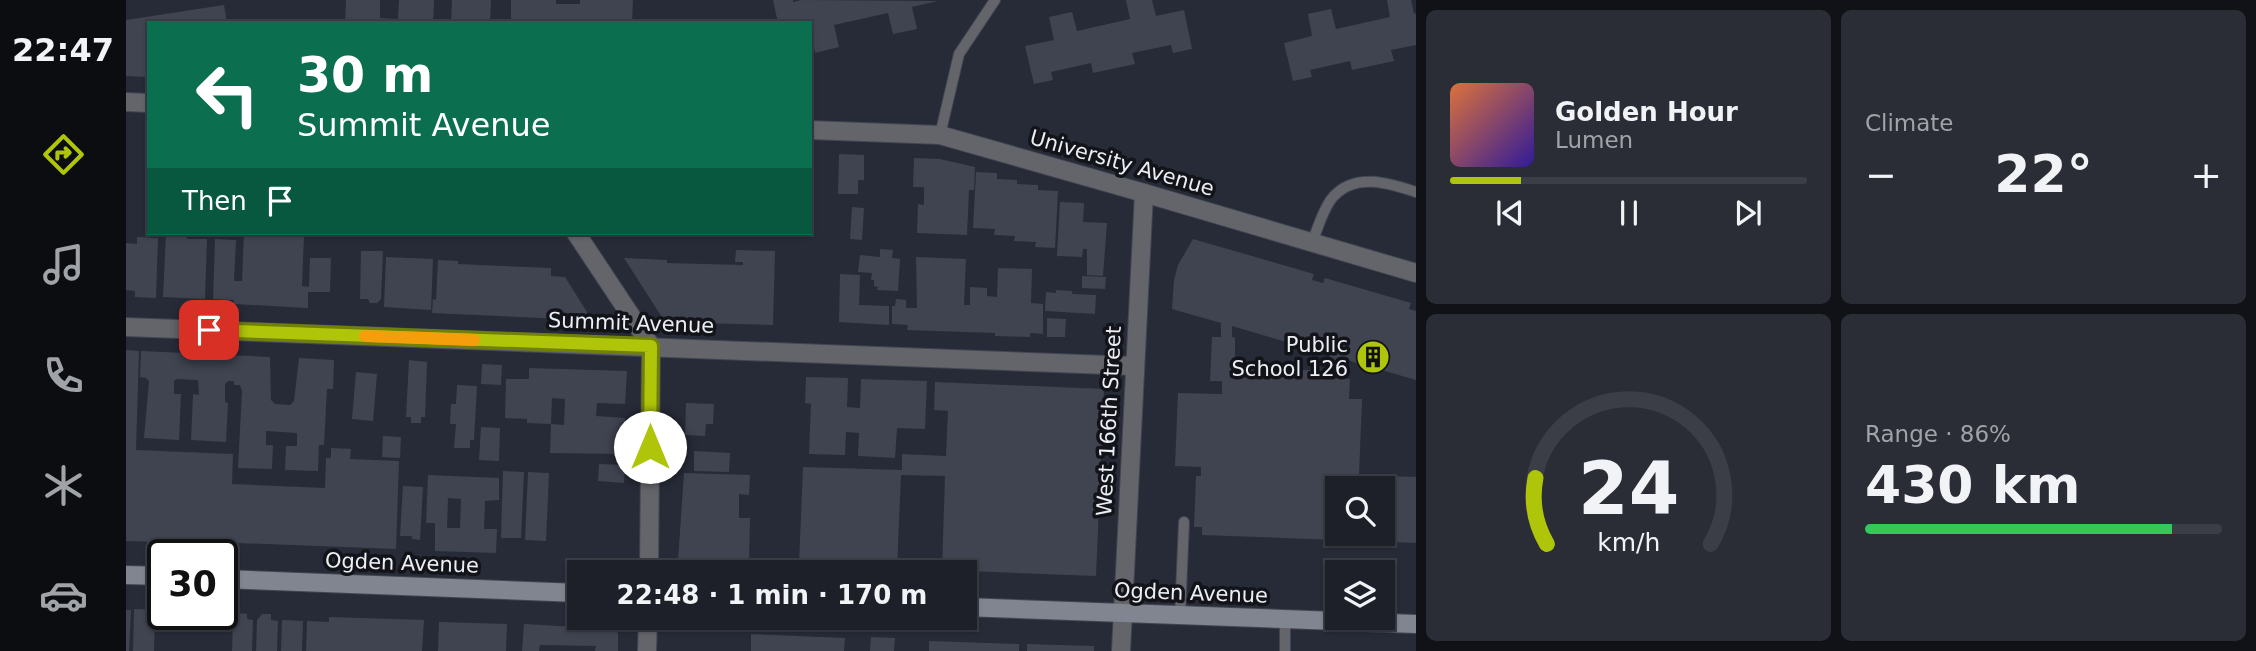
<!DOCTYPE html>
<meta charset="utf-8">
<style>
body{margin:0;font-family:"DejaVu Sans",sans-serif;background:#2a2d35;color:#f1f3f6;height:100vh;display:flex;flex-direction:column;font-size:26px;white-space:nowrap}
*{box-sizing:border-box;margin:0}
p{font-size:23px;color:#a0a3a8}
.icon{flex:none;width:38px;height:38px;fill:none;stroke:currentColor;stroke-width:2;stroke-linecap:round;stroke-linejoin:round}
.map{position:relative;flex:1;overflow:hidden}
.side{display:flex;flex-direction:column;gap:10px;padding:10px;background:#101217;width:840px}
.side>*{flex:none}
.banner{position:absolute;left:21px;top:21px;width:665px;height:214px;border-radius:0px;box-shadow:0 2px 5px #0004,0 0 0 2px #3b3e46;background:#0b6e4f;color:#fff;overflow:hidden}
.fabs{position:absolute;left:1199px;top:476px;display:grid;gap:14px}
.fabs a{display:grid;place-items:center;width:70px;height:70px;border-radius:0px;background:#1d2029;box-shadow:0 2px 5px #0004,0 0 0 2px #3b3e46;font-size:35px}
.speed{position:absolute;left:21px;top:539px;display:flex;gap:14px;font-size:35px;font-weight:700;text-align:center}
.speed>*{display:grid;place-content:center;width:91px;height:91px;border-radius:50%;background:#1d2029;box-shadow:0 2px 5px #0004,0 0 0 2px #3b3e46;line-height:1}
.speed .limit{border:4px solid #111;border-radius:10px;background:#fff;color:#111}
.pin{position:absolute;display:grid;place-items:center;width:60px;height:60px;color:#fff;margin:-30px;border-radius:14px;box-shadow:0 4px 10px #0006}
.me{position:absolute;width:77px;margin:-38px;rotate:0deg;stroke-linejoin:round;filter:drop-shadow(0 0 5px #0008)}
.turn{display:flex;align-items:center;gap:24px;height:147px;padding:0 35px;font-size:32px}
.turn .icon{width:91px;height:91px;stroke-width:2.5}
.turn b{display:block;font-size:49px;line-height:60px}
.then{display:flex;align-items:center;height:66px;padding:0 35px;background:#0003;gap:14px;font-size:26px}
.big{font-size:52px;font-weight:800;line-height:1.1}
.side .widget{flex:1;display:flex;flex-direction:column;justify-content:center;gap:10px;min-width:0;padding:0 24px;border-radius:10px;background:#2a2d35}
.side .dial{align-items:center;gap:0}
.dial svg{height:182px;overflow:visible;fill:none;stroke:#3b3e46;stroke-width:7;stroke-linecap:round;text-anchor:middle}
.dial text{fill:#f1f3f6;stroke:none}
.song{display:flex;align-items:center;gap:21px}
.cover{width:84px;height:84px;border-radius:10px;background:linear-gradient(135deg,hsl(20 70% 55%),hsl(250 70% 35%))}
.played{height:7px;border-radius:4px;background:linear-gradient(90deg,#aec50a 20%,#3b3e46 20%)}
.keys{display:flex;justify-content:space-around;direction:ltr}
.heat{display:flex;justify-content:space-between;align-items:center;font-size:38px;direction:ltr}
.charge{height:10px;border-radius:5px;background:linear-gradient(90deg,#34c759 86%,#3b3e46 0)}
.side .tiles{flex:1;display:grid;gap:10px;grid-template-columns:repeat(2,1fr)}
.trip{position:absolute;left:441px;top:560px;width:410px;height:70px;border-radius:0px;background:#1d2029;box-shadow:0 2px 5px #0004,0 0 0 2px #3b3e46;font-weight:800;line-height:70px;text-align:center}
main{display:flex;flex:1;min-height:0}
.menu{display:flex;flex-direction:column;width:126px;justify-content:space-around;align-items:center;background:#0c0d10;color:#a0a3a8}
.menu .icon{width:49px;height:49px}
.menu .current{color:#aec50a}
.menu b{font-size:32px;color:#f1f3f6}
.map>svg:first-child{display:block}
.building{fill:#3f4450;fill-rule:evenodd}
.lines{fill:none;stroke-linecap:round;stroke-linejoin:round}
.lane-casing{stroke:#424652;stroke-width:12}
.street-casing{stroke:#424652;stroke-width:20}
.secondary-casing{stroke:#424652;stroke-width:20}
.lane{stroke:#63656b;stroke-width:10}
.street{stroke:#63656b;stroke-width:18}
.secondary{stroke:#81858f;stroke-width:18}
.route-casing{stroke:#718006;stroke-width:18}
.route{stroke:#aec50a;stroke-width:12}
.slow{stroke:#f59e0b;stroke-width:12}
.labels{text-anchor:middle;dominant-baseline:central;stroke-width:7;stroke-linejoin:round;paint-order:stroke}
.street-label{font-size:21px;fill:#ebeef5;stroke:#121419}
.poi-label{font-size:21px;fill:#ebeef5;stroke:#121419;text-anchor:end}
</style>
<main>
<nav class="menu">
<b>22:47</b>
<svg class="icon current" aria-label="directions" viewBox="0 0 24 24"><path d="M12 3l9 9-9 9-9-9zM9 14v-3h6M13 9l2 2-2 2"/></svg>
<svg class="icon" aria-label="music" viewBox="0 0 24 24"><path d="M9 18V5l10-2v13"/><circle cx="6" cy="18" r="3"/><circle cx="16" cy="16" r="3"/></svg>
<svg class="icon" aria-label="phone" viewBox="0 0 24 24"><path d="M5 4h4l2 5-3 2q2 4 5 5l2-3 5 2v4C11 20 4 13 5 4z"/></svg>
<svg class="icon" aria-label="climate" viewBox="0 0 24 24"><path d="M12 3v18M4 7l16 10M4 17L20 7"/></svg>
<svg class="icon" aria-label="car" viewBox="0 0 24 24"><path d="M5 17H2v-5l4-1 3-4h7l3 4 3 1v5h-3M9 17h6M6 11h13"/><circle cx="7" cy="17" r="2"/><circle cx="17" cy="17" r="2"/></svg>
</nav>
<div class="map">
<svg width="1290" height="651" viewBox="0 0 1290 651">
<rect width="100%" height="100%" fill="#272b37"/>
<!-- building -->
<g class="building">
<path d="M220,0H254V18L272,19L273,0H308L307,23H219Z"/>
<path d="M326,0H365L364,23H325Z"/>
<path d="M385,0H430V4H454V0H507L506,23H385Z"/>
<path d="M647,0H667V2L676,0L812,1L786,7L791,29L767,34L762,13L708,25L713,47L689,53L684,23H652Z"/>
<path d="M1000,0H1026L1030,16L1058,10L1066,49L1047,53L1045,45L1006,53L1009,64L967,73L965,63L925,72L927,80L908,84L899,46L928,40L923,17L946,12L951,31L1004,19Z"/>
<path d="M1261,0H1285L1288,14L1290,13V45L1265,50L1268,61L1226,70L1224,61L1184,70L1186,77L1167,81L1158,43L1186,36L1182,14L1205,9L1210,29L1264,17Z"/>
<path d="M98,5L101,23H23V77L0,76V20Z"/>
<path d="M713,154L738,155V180H732V194H712Z"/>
<path d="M788,158L814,159L849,167L848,190H843L841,235L791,233L792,204L798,205V187H787Z"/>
<path d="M850,172L871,173V179L891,180V184L912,185V190L932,191L929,248L909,247L910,242L888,241L889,236L868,235L869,229L847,228Z"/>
<path d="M934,202L958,203L957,222L981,223L977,276L961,275V249H957L956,257L931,256Z"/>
<path d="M726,207L738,208L736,240L724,239Z"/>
<path d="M118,233L178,235L176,286L183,287L184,258H205L204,292H182V308L108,304V300L87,299L89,239L110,240L108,281H116Z"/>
<path d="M40,234L61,235V239H81L79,299L37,297Z"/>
<path d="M11,237L32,238L30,298L9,297V291L0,290V243L11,244Z"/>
<path d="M1067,239L1188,274L1186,280L1197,283L1199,278L1285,303L1283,309L1290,311V380L1214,358L1210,378L1224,379L1223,399H1236L1233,475L1290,477V543L1076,535V527H1068L1070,476H1075V467L1049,466L1052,393L1096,394V381H1084L1086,337H1095V323L1046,309L1048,280L1052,265ZM1106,326L1204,355L1200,371L1109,367V338L1106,337ZM1211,488H1256V534H1211Z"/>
<path d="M754,249L767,250L766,258L774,259L772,291L751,290L752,287L748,286V280H745L746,273L732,272L734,255L754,257Z"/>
<path d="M610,250L649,251L647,325L539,322L498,258L541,260V263L617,265V262H609Z"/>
<path d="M235,251H257L255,299L251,303H244L242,299H234Z"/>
<path d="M260,257L307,259L305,310L258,307Z"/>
<path d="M790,257L840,259L838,305H844V287L861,288V296L871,297L872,268L906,269L905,303L917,304V334L904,333V337L869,336V333L781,330L782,325L766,324V306H769L770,299L780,300V308H791Z"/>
<path d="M312,260L332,261V264L425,268V276L439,277L461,312L460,320L306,313L307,299L310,300Z"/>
<path d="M714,274L734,275L733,305L763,306V325L713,322Z"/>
<path d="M956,276L980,277L979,289L956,288Z"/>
<path d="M930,290L946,291V294L970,295L969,314L919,311L920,292L930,293Z"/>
<path d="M921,318L940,319L939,337H921Z"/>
<path d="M0,350L13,351L10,450L107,454L106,484L199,488L200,458H205V448L225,449L224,459L273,461L270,549L33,540V542L0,541Z"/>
<path d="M15,351L144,357L145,400L149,404L164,405L168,401L173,358L208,360L207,389H201L198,445H193L192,471L159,470L160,446H171V433L140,431V445H147L146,469L112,468L116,391L114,385H108V381H102L99,384V402L102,403L100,442L65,440L67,394L73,395L72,380L51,379L48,381V394H55L53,440L18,438L23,381L20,378L14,377Z"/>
<path d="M283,360L301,362L299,417H295V423H285V417H280Z"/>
<path d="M356,364L376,365L375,385L355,384Z"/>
<path d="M403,368L501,371L499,404L471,403L470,416L499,418L497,454L424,453L425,424L438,425L439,399L426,398L425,424L401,423V419L379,418L380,379H403Z"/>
<path d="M230,372L251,374L247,421L226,419Z"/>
<path d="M680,377L722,378L721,407L734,408L735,379L801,381L799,429L771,428L769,458L732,456L733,433L720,432L719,455L683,454L685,404L679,403Z"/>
<path d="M809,382L978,389L970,576L816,570L819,476L775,475L771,569L673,565L677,467L776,470V454L820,456L822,411L808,410Z"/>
<path d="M331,385L351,386L348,440H344V448H328L330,424H324L325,404H330Z"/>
<path d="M560,403L588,404L587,424H580L579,436L559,435Z"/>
<path d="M355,427L374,428L373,461L353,460Z"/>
<path d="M257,436L275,437L274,458L256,457Z"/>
<path d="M568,451L604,453L603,472L568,471Z"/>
<path d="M473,464L499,465L498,483L472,481Z"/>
<path d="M377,471L398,472L395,538H375Z"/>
<path d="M402,472L423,473L420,541L399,540Z"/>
<path d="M558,473L624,475L623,495L613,494V518H624L623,562L552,561Z"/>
<path d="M302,475L373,478V500L359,501L358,529H371L370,553L309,551V523H300ZM322,498L335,499L334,528H321Z"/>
<path d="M277,486L297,487L294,540L286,539V536H274Z"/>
<path d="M8,609L29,610L28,651H7Z"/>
<path d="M0,610H5L3,651H0Z"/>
<path d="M111,613L121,614V619L127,620L126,651H106L107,619L111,616Z"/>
<path d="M136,614H145V620L152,621L151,651H130L131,620Z"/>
<path d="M203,617L298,620L296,651H180L181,621L203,622Z"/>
<path d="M156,620L177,621L176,651H155Z"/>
<path d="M313,622L381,624L380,651H312Z"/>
<path d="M398,624L486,629L492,633V651H469L470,646L414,645L413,651H396Z"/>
<path d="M625,634L719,638L718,651H625Z"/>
<path d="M745,637L769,638L768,651H744Z"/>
<path d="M803,641L893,644V651H803Z"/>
<path d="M901,644L968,646V651H901Z"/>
</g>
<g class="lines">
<defs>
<g id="lane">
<path d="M814,135L833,54L869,0"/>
<path d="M1186,242C1192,229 1197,208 1207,197C1229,172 1263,183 1290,192"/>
<path d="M1054,616L1058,522"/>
<path d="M1159,651V619"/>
</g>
<g id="street">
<path d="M0,102L23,103"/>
<path d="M684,130L814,135L1018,193L1290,273"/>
<path d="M450,233L525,346L523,572"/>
<path d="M0,327L1008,366"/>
<path d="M521,651L522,618"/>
<path d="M995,651L1018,193"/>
</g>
<g id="secondary">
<path d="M0,575L37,576"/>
<path d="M96,579L453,593"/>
<path d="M838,607L1290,624"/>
</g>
</defs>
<!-- lane casing -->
<use href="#lane" class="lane-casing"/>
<!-- street casing -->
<use href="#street" class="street-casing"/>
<!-- secondary casing -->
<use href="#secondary" class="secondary-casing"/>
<!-- lane -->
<use href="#lane" class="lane"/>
<!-- street -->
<use href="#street" class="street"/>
<!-- secondary -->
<use href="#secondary" class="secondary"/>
</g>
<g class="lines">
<defs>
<path id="route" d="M83,330L525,346L524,447"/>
</defs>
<!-- route casing -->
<use href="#route" class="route-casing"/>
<!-- route -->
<use href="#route" class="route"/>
<!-- slow -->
<path class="slow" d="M239,336L348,340"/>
</g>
<!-- icons -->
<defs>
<symbol id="building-disc" viewBox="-11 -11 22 22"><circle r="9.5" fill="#aec50a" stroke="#121419"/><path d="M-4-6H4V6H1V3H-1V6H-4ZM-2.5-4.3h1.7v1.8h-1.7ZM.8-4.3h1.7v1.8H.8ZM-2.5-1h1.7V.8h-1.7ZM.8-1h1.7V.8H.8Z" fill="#111"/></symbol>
</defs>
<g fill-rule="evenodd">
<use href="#building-disc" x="1228" y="338" width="38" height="38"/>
</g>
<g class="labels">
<!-- street labels -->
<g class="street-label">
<text transform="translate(996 163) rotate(16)">University Avenue</text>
<text transform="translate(505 323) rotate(2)">Summit Avenue</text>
<text transform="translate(983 421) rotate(-87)">West 166th Street</text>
<text transform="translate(276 563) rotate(2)">Ogden Avenue</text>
<text transform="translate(1065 593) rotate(2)">Ogden Avenue</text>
</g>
<!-- poi labels -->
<g class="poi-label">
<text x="1222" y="345">Public<tspan x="1222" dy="24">School 126</tspan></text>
</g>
</g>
</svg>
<div class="fabs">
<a><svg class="icon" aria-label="search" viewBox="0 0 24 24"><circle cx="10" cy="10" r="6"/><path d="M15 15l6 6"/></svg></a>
<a><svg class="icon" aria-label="layers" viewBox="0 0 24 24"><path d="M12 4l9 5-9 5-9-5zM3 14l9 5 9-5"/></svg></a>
</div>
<div class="speed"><div class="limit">30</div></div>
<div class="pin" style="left:83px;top:330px;background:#d93025"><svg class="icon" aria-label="arrive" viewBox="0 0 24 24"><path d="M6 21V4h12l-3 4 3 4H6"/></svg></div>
<svg class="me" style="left:524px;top:447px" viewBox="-20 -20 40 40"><circle r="19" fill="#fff"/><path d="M0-13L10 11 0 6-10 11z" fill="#aec50a"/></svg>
<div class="trip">22:48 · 1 min · 170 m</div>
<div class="banner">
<div class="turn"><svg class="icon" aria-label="left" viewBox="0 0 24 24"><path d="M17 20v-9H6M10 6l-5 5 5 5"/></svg><div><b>30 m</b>Summit Avenue</div></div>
<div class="then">Then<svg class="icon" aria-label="arrive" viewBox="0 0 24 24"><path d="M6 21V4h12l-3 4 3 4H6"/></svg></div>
</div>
</div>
<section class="side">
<div class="tiles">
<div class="widget">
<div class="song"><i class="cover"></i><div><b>Golden Hour</b><p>Lumen</p></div></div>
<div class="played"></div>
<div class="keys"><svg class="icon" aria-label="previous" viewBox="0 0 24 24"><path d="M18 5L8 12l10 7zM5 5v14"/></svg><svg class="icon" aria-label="pause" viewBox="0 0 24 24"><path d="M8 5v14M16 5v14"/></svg><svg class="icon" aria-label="next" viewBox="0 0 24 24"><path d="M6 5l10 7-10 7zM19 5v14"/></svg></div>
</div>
<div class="widget"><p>Climate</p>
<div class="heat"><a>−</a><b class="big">22°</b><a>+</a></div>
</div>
<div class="widget dial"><svg viewBox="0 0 100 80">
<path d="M14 69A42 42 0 1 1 86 69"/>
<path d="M14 69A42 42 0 0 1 9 40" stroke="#aec50a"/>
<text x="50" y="56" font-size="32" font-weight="700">24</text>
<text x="50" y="72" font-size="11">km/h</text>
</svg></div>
<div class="widget"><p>Range · 86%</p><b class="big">430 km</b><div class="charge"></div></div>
</div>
</section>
</main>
